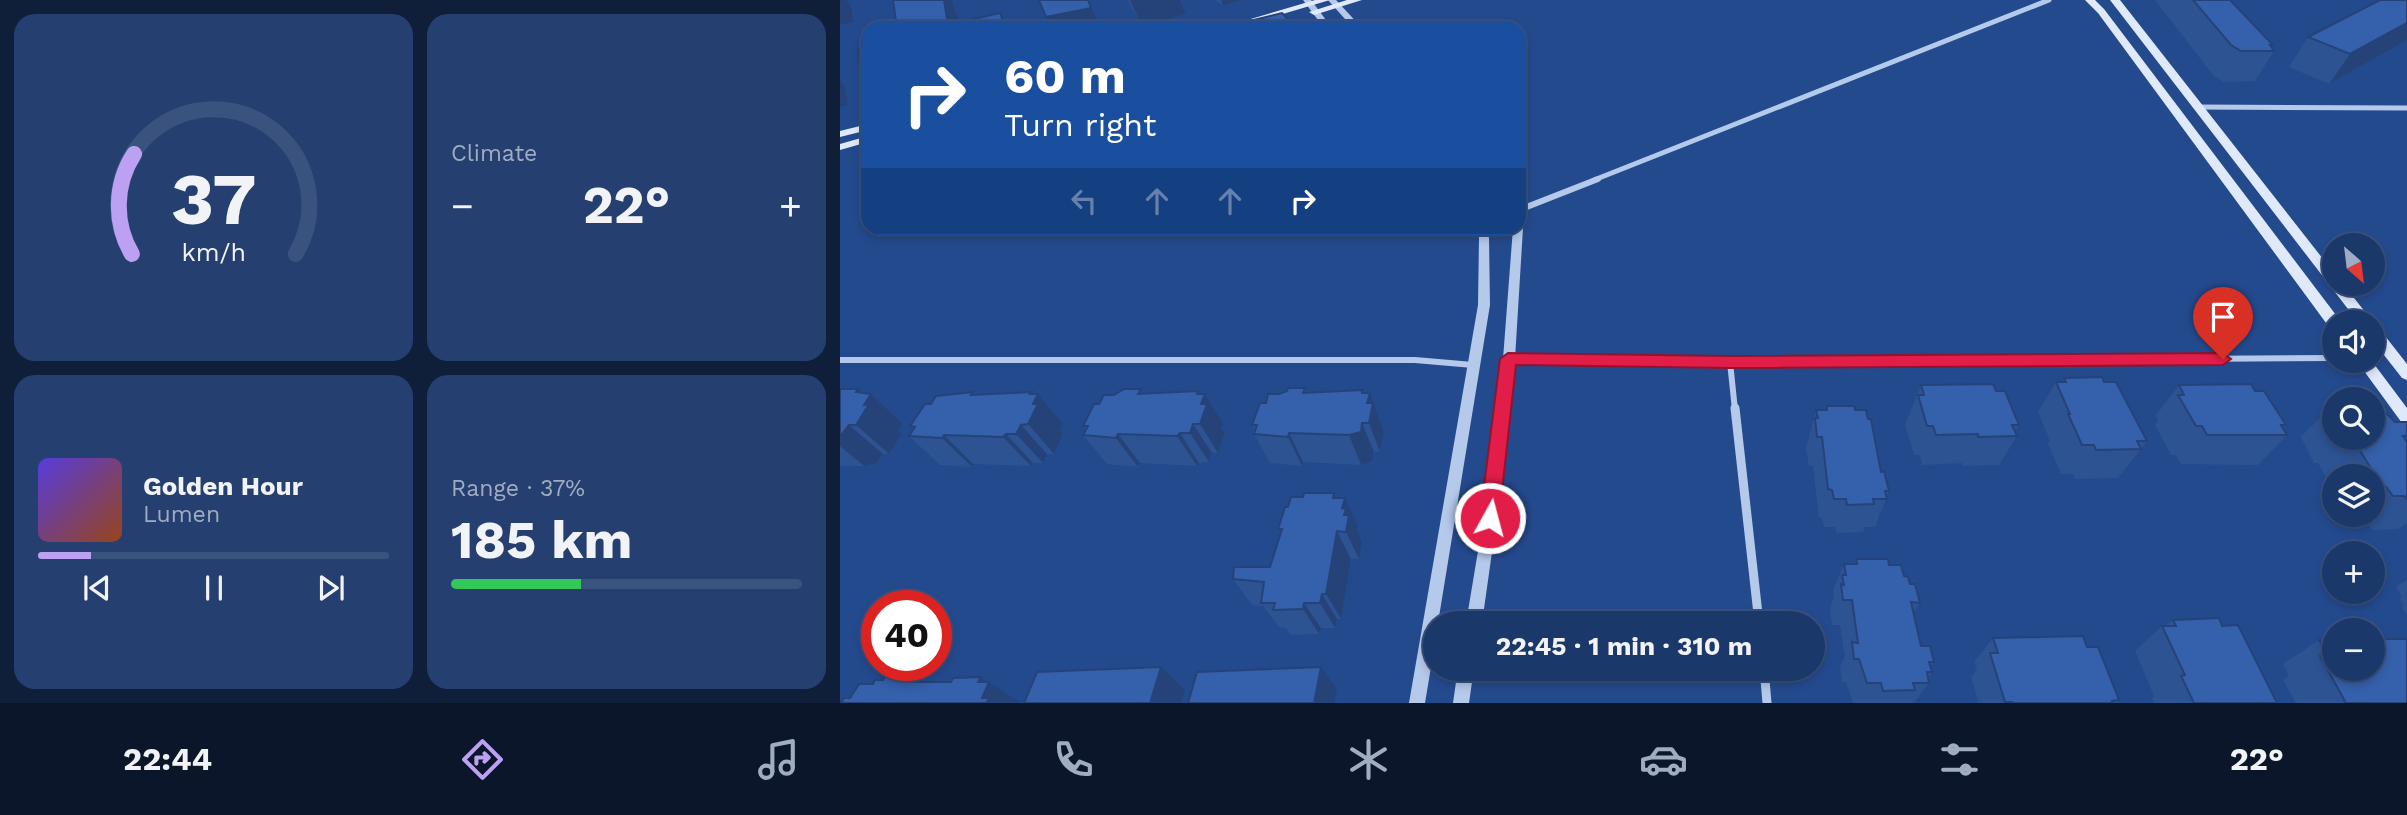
<!DOCTYPE html>
<meta charset="utf-8">
<style>
body{margin:0;font-family:"Work Sans",sans-serif;background:#243f70;color:#f1f3f6;height:100vh;display:flex;flex-direction:column;font-size:26px;white-space:nowrap}
*{box-sizing:border-box;margin:0}
p{font-size:23px;color:#a0acc1}
.icon{flex:none;width:38px;height:38px;fill:none;stroke:currentColor;stroke-width:2;stroke-linecap:round;stroke-linejoin:round}
.map{position:relative;flex:1;overflow:hidden}
.side{display:flex;flex-direction:column;gap:14px;padding:14px;background:#0f1f3a;width:840px}
.side>*{flex:none}
.top-card{position:absolute;left:21px;top:21px;width:665px;height:214px;border-radius:21px;box-shadow:0 4px 10px #0003,0 0 0 2px #39527e;background:#1a4fa0;color:#fff;overflow:hidden}
.needle{width:46px;rotate:152deg}
.controls{position:absolute;left:1482px;top:233px;display:grid;gap:14px}
.controls a{display:grid;place-items:center;width:63px;height:63px;border-radius:50%;background:#1b386a;box-shadow:0 4px 10px #0003,0 0 0 2px #39527e;font-size:35px}
.speed{position:absolute;left:21px;top:590px;display:flex;gap:14px;font-size:35px;font-weight:700;text-align:center}
.speed>*{display:grid;place-content:center;width:91px;height:91px;border-radius:50%;background:#1b386a;box-shadow:0 4px 10px #0003,0 0 0 2px #39527e;line-height:1}
.speed .limit{border:10px solid #d22;background:#fff;color:#111}
.pin{position:absolute;display:grid;place-items:center;width:60px;height:60px;color:#fff;margin:-72px -30px;border-radius:50% 50% 50% 0;rotate:-45deg;box-shadow:0 0 7px #0007}
.pin .icon{rotate:45deg}
.me{position:absolute;width:77px;margin:-38px;rotate:7deg;stroke-linejoin:round;filter:drop-shadow(0 0 5px #0008)}
.turn{display:flex;align-items:center;gap:24px;height:147px;padding:0 28px;font-size:32px}
.turn .icon{width:91px;height:91px;stroke-width:2.5}
.turn b{display:block;font-size:49px;line-height:60px}
.lanes{display:flex;align-items:center;height:66px;padding:0 28px;background:#0003;justify-content:center;gap:35px;direction:ltr}
.lanes .off{opacity:.35}
.big{font-size:52px;font-weight:700;line-height:1.1}
.side .widget{flex:1;display:flex;flex-direction:column;justify-content:center;gap:10px;min-width:0;padding:0 24px;border-radius:21px;background:#243f70}
.side .dial{align-items:center;gap:0}
.dial svg{height:182px;overflow:visible;fill:none;stroke:#39527e;stroke-width:7;stroke-linecap:round;text-anchor:middle}
.dial text{fill:#f1f3f6;stroke:none}
.song{display:flex;align-items:center;gap:21px}
.cover{width:84px;height:84px;border-radius:10px;background:linear-gradient(135deg,hsl(250 70% 55%),hsl(20 70% 35%))}
.played{height:7px;border-radius:4px;background:linear-gradient(90deg,#bca0f2 15%,#39527e 15%)}
.keys{display:flex;justify-content:space-around;direction:ltr}
.heat{display:flex;justify-content:space-between;align-items:center;font-size:38px;direction:ltr}
.charge{height:10px;border-radius:5px;background:linear-gradient(90deg,#34c759 37%,#39527e 0)}
.side .tiles{flex:1;display:grid;gap:14px;grid-template-columns:repeat(2,1fr)}
.trip{position:absolute;left:583px;top:611px;width:402px;height:70px;border-radius:35px;background:#1b386a;box-shadow:0 4px 10px #0003,0 0 0 2px #39527e;font-weight:700;line-height:70px;text-align:center}
.menu{display:flex;height:112px;justify-content:space-around;align-items:center;background:#0b162a;color:#a0acc1}
.menu .icon{width:49px;height:49px}
.menu .active{color:#bca0f2}
.menu b{font-size:32px;color:#f1f3f6}
main{display:flex;flex:1;min-height:0}
.map>svg:first-child{display:block}
.lines{fill:none;stroke-linecap:round;stroke-linejoin:round}
.minor-far2{stroke:#b5c9eb;stroke-width:5}
.minor-far1{stroke:#b5c9eb;stroke-width:6}
.minor{stroke:#b5c9eb;stroke-width:9}
.tertiary{fill:#b5c9eb;fill-rule:evenodd}
.secondary{fill:#e0e9f9;fill-rule:evenodd}
.wall{fill:#2e5393}
.shaded-wall{fill:#254378}
.building{fill:#3560ab;stroke:#254378;stroke-width:2}
.route{fill:#e11d48;stroke:#92132f;stroke-width:2}
</style>
<main>
<section class="side">
<div class="tiles">
<div class="widget dial"><svg viewBox="0 0 100 80">
<path d="M14 69A42 42 0 1 1 86 69"/>
<path d="M14 69A42 42 0 0 1 15 25" stroke="#bca0f2"/>
<text x="50" y="56" font-size="32" font-weight="700">37</text>
<text x="50" y="72" font-size="11">km/h</text>
</svg></div>
<div class="widget"><p>Climate</p>
<div class="heat"><a>−</a><b class="big">22°</b><a>+</a></div>
</div>
<div class="widget">
<div class="song"><i class="cover"></i><div><b>Golden Hour</b><p>Lumen</p></div></div>
<div class="played"></div>
<div class="keys"><svg class="icon" aria-label="previous" viewBox="0 0 24 24"><path d="M18 5L8 12l10 7zM5 5v14"/></svg><svg class="icon" aria-label="pause" viewBox="0 0 24 24"><path d="M8 5v14M16 5v14"/></svg><svg class="icon" aria-label="next" viewBox="0 0 24 24"><path d="M6 5l10 7-10 7zM19 5v14"/></svg></div>
</div>
<div class="widget"><p>Range · 37%</p><b class="big">185 km</b><div class="charge"></div></div>
</div>
</section>
<div class="map">
<svg width="1567" height="703" viewBox="0 0 1567 703">
<rect width="100%" height="100%" fill="#244a8e"/>
<g class="lines">
<!-- minor-far2 -->
<g class="minor-far2">
<path d="M1358,107L1567,108"/>
<path d="M24,140L27,180"/>
<path d="M754,180L1209,0"/>
</g>
<!-- minor-far1 -->
<g class="minor-far1">
<path d="M27,179L28,194"/>
<path d="M679,210L758,179"/>
<path d="M669,359L890,362L1494,358"/>
<path d="M0,360H575L633,365"/>
<path d="M890,362L895,410"/>
</g>
<!-- minor -->
<g class="minor">
<path d="M895,408L919,623"/>
<path d="M924,668L927,703"/>
</g>
<!-- tertiary -->
<g class="tertiary">
<path d="M463,0H471L492,28H484Z"/>
<path d="M488,0H496L522,28H513Z"/>
<path d="M679,225L683,228L675,359L653,545L642,623H626L639,545L663,359L673,228H679Z"/>
<path d="M636,228H646L649,238L650,305L598,623H595V643L585,703H569L638,305L639,238Z"/>
<path d="M618,668H634L629,703H613Z"/>
</g>
<!-- secondary -->
<g class="secondary">
<path d="M475,0H490L395,28H380Z"/>
<path d="M507,0H522L474,15L469,12Z"/>
<path d="M1245,0H1255L1264,9L1499,319L1500,322H1494V328L1489,327L1258,13Z"/>
<path d="M1270,0H1280L1494,273V284H1503L1533,322H1518Z"/>
<path d="M28,124V130L0,137V131Z"/>
<path d="M28,136V142L0,150V144Z"/>
<path d="M1533,326L1538,327L1567,364V380L1562,378L1533,341Z"/>
<path d="M1516,360H1531L1567,408V425L1562,423Z"/>
</g>
</g>
<!-- wall -->
<g class="wall">
<path d="M288,0H340L346,14L302,27Z"/>
<path d="M374,0H402L383,5Z"/>
<path d="M1315,0H1390L1433,45L1432,47L1434,51L1415,81L1384,82L1373,75Z"/>
<path d="M1567,0V40L1489,84L1449,67L1468,37Z"/>
<path d="M1224,378L1264,382L1307,441L1278,478L1235,479L1233,474H1221L1208,444L1210,441L1198,412L1216,382H1222Z"/>
<path d="M1081,385L1156,391L1179,425L1175,431L1177,436L1159,465L1123,466L1122,463L1082,465L1080,455H1074L1065,425Z"/>
<path d="M1339,385L1415,391L1446,425L1443,429L1447,435L1418,465L1341,464L1336,455H1331L1315,425L1318,420L1316,415Z"/>
<path d="M465,388L467,393L522,390L523,393H530L544,432L540,452H534L532,461L521,465L463,462L462,466L430,463L414,434L415,430L412,425L426,403L439,394Z"/>
<path d="M0,389H18L22,393L31,394L63,424L58,431L62,434L49,454H43L37,463L24,466H0Z"/>
<path d="M358,391L360,394H365L383,423L381,428L385,433L378,453H372L369,462L359,463L357,466L300,463L298,467L267,464L243,435L246,430L243,426L259,404L305,394Z"/>
<path d="M133,392L135,394H198L223,424L220,430L223,434L214,454H207L203,463H193L191,466L133,464L132,467L100,465L69,436L73,429L70,426L91,404Z"/>
<path d="M987,406L1015,410L1049,491L1035,527H1025L1023,532L997,533L995,527H984L982,518L979,517L973,466H969L966,448L976,410H986Z"/>
<path d="M1491,407H1494V438H1533L1555,422H1567V524H1565L1558,529L1532,530L1528,524H1517L1511,515L1507,514H1533V476H1494V492L1478,463H1474L1461,437Z"/>
<path d="M494,493L497,498L518,526L517,530L522,542L519,559H511L501,619H497L495,628H481L479,634L451,635L446,628H440L423,606L412,605L393,579L430,567L441,533L438,529L448,507L463,497Z"/>
<path d="M1016,559L1049,565L1064,576L1070,584L1080,603L1073,613L1081,646L1094,662L1090,667L1092,672L1088,678L1089,683L1074,703H1013L1006,682H1002L1000,666L1005,657L1000,625H992L990,610L994,595L993,590L1004,564H1014Z"/>
<path d="M1567,580V615L1562,607L1564,606L1560,598L1562,597L1556,587Z"/>
<path d="M1333,620L1382,626L1437,703H1314L1312,698L1314,696L1295,651L1322,626H1325Z"/>
<path d="M1153,638L1247,647L1279,700L1276,703H1139L1131,677L1137,670L1134,662Z"/>
<path d="M1479,640L1567,703H1456L1443,680L1449,676L1443,664Z"/>
</g>
<!-- shaded-wall -->
<g class="shaded-wall">
<path d="M0,0H6L11,7L13,22L0,25Z"/>
<path d="M104,0H112L115,12L120,21L121,28L108,25Z"/>
<path d="M248,0L261,28H211L206,17Z"/>
<path d="M290,0H340L346,14L302,27Z"/>
<path d="M381,0H402L383,5Z"/>
<path d="M1567,23V40L1489,84L1510,54Z"/>
<path d="M28,64V77L20,66Z"/>
<path d="M0,80L5,87L8,105L0,107Z"/>
<path d="M18,389L28,398L31,394L63,424L58,431L62,434L49,454L16,425V392Z"/>
<path d="M522,390L531,413L527,403L530,393L544,432L540,452L529,423L522,393Z"/>
<path d="M358,391L363,399L365,394L383,423L381,428L385,433L378,453L360,424L357,394Z"/>
<path d="M192,392L196,397L198,394L223,424L220,430L223,434L214,454L188,424L193,404L190,394Z"/>
<path d="M522,423L534,452L532,461L521,465L509,435Z"/>
<path d="M353,424L372,453L369,462L350,433Z"/>
<path d="M9,425L43,454L37,463L24,466L0,446V435Z"/>
<path d="M181,425L207,454L203,463L176,434Z"/>
<path d="M340,433L359,463L357,466L337,436Z"/>
<path d="M449,433L463,462L462,466L448,437Z"/>
<path d="M166,434L193,463L191,466L163,437Z"/>
<path d="M278,434L300,463L298,467L276,438Z"/>
<path d="M104,435L133,464L132,467L102,438Z"/>
<path d="M494,493L504,514L502,508L505,498L518,526L517,530L522,542L519,559L506,532L493,498Z"/>
<path d="M497,531L511,559L501,619L486,594Z"/>
<path d="M482,594L497,619L495,628L480,603Z"/>
<path d="M464,603L481,628L479,634L463,609Z"/>
<path d="M321,667L345,690L341,703H310Z"/>
<path d="M481,667L497,689L494,703H474Z"/>
<path d="M68,674L106,696L63,682Z"/>
<path d="M141,677L149,683V682L181,703H146L142,698L138,682Z"/>
</g>
<!-- building -->
<g class="building">
<path d="M53,0H104L108,25L160,13L166,28H57Z"/>
<path d="M199,0H248L251,8L206,17Z"/>
<path d="M1353,0H1390L1433,45H1430L1434,51H1401L1391,45Z"/>
<path d="M1540,0H1567V23L1510,54L1468,37Z"/>
<path d="M442,13L456,28H386L389,26Z"/>
<path d="M28,46V64L20,66L18,49Z"/>
<path d="M1262,377L1264,382H1276L1307,441H1297L1301,449L1256,450L1254,445H1242L1228,414H1230L1216,382H1226L1224,378Z"/>
<path d="M1153,384L1156,391H1165L1179,425H1172L1177,436L1138,437V434L1096,435L1093,426H1087L1078,395H1084L1081,385Z"/>
<path d="M1411,384L1415,391H1424L1446,425H1441L1447,435H1367L1362,426H1356L1338,395H1344L1339,385Z"/>
<path d="M448,388H465L463,393L522,390V393H530L527,403H533L529,423H522L521,432L509,435L449,433L448,437L414,434L417,425H412L420,403H426L428,394H439L447,391Z"/>
<path d="M0,389H18L16,392L31,394L24,405L29,404L16,425H9L2,434L0,435Z"/>
<path d="M284,389H301L298,394L358,391L357,394H365L361,404H367L360,424H353L350,433H340L337,436L278,434L276,438L243,435L248,426H243L254,404H259L264,395H274Z"/>
<path d="M133,392L131,395L192,392L190,394H198L193,404H198L188,424L181,425L176,434H166L163,437L104,435L102,438L69,436L75,427L70,426L85,404H91L96,396Z"/>
<path d="M987,406H1014L1015,410H1026L1028,419H1031L1041,472L1044,471L1049,491H1045L1047,499H1033L1034,504L1007,505L1006,499H994L992,490L988,489L982,437H977L975,418H978L976,410H987Z"/>
<path d="M1533,408H1541L1555,422H1567V436H1563L1567,442V499L1564,496H1553L1546,487L1542,486L1512,438H1533Z"/>
<path d="M464,493H494L493,498H505L502,508L506,509L504,515H509L506,532L497,531L486,594H482L480,603H464L463,609L433,610L435,603H421L424,582L393,579L394,567H430L442,529H438L445,507H448L451,497H463Z"/>
<path d="M1016,559H1048L1049,565H1061L1064,576L1068,577L1070,584H1075L1080,603L1071,602L1081,646H1090L1094,662H1089L1092,672H1087L1089,683H1073L1075,690L1043,691L1041,683H1027L1019,659H1014L1012,642L1018,643L1012,600H1003L1001,584L1004,585L1002,575H1006L1004,564H1017Z"/>
<path d="M1379,618L1382,626L1398,625L1437,703H1354L1341,676L1345,675L1322,626H1336L1333,620Z"/>
<path d="M1243,636L1247,647H1258L1279,700L1272,701L1273,703H1173L1172,702H1165L1150,653H1158L1153,638Z"/>
<path d="M1533,639H1567V703H1506L1480,656H1488L1479,640H1494V668H1533Z"/>
<path d="M321,667L310,703H184L197,672Z"/>
<path d="M481,667L474,703H348L357,672Z"/>
<path d="M47,674H68L63,682H111L113,678L141,677L138,682H149L142,698H149L146,703H1L4,698H10L19,684H33L35,680H43Z"/>
</g>
<!-- route -->
<path class="route" d="M668,353L890,356L1383,353L1391,359L1383,365L890,368L676,365L659,518L656,524L650,527L643,524L640,518L660,359Z"/>
</svg>
<div class="controls">
<a><svg class="needle" viewBox="-14 -14 28 28"><path d="M0-13l5 13h-10z" fill="#e53935"/><path d="M0 13l5-13h-10z" fill="#a0acc1"/></svg></a>
<a><svg class="icon" aria-label="sound" viewBox="0 0 24 24"><path d="M4 9h4l5-4v14l-5-4H4zM17 9q2 3 0 6"/></svg></a>
<a><svg class="icon" aria-label="search" viewBox="0 0 24 24"><circle cx="10" cy="10" r="6"/><path d="M15 15l6 6"/></svg></a>
<a><svg class="icon" aria-label="layers" viewBox="0 0 24 24"><path d="M12 4l9 5-9 5-9-5zM3 14l9 5 9-5"/></svg></a>
<a>+</a>
<a>−</a>
</div>
<div class="speed"><div class="limit">40</div></div>
<div class="pin" style="left:1383px;top:359px;background:#d93025"><svg class="icon" aria-label="arrive" viewBox="0 0 24 24"><path d="M6 21V4h12l-3 4 3 4H6"/></svg></div>
<svg class="me" style="left:650px;top:518px" viewBox="-20 -20 40 40"><circle r="17" fill="#e11d48" stroke="#fff" stroke-width="3"/><path d="M0-11L8 9 0 5-8 9z" fill="#fff"/></svg>
<div class="trip">22:45 · 1 min · 310 m</div>
<div class="top-card">
<div class="turn"><svg class="icon" aria-label="right" viewBox="0 0 24 24"><path d="M7 20v-9h11M14 6l5 5-5 5"/></svg><div><b>60 m</b>Turn right</div></div>
<div class="lanes"><svg class="icon off" aria-label="left" viewBox="0 0 24 24"><path d="M17 20v-9H6M10 6l-5 5 5 5"/></svg><svg class="icon off" aria-label="ahead" viewBox="0 0 24 24"><path d="M12 20V5M6 11l6-6 6 6"/></svg><svg class="icon off" aria-label="ahead" viewBox="0 0 24 24"><path d="M12 20V5M6 11l6-6 6 6"/></svg><svg class="icon" aria-label="right" viewBox="0 0 24 24"><path d="M7 20v-9h11M14 6l5 5-5 5"/></svg></div>
</div>
</div>
</main>
<nav class="menu">
<b>22:44</b>
<svg class="icon active" aria-label="directions" viewBox="0 0 24 24"><path d="M12 3l9 9-9 9-9-9zM9 14v-3h6M13 9l2 2-2 2"/></svg>
<svg class="icon" aria-label="music" viewBox="0 0 24 24"><path d="M9 18V5l10-2v13"/><circle cx="6" cy="18" r="3"/><circle cx="16" cy="16" r="3"/></svg>
<svg class="icon" aria-label="phone" viewBox="0 0 24 24"><path d="M5 4h4l2 5-3 2q2 4 5 5l2-3 5 2v4C11 20 4 13 5 4z"/></svg>
<svg class="icon" aria-label="climate" viewBox="0 0 24 24"><path d="M12 3v18M4 7l16 10M4 17L20 7"/></svg>
<svg class="icon" aria-label="car" viewBox="0 0 24 24"><path d="M5 17H2v-5l4-1 3-4h7l3 4 3 1v5h-3M9 17h6M6 11h13"/><circle cx="7" cy="17" r="2"/><circle cx="17" cy="17" r="2"/></svg>
<svg class="icon" aria-label="filters" viewBox="0 0 24 24"><path d="M4 7h16M4 17h16"/><circle cx="9" cy="7" r="2"/><circle cx="15" cy="17" r="2"/></svg>
<b>22°</b>
</nav>
